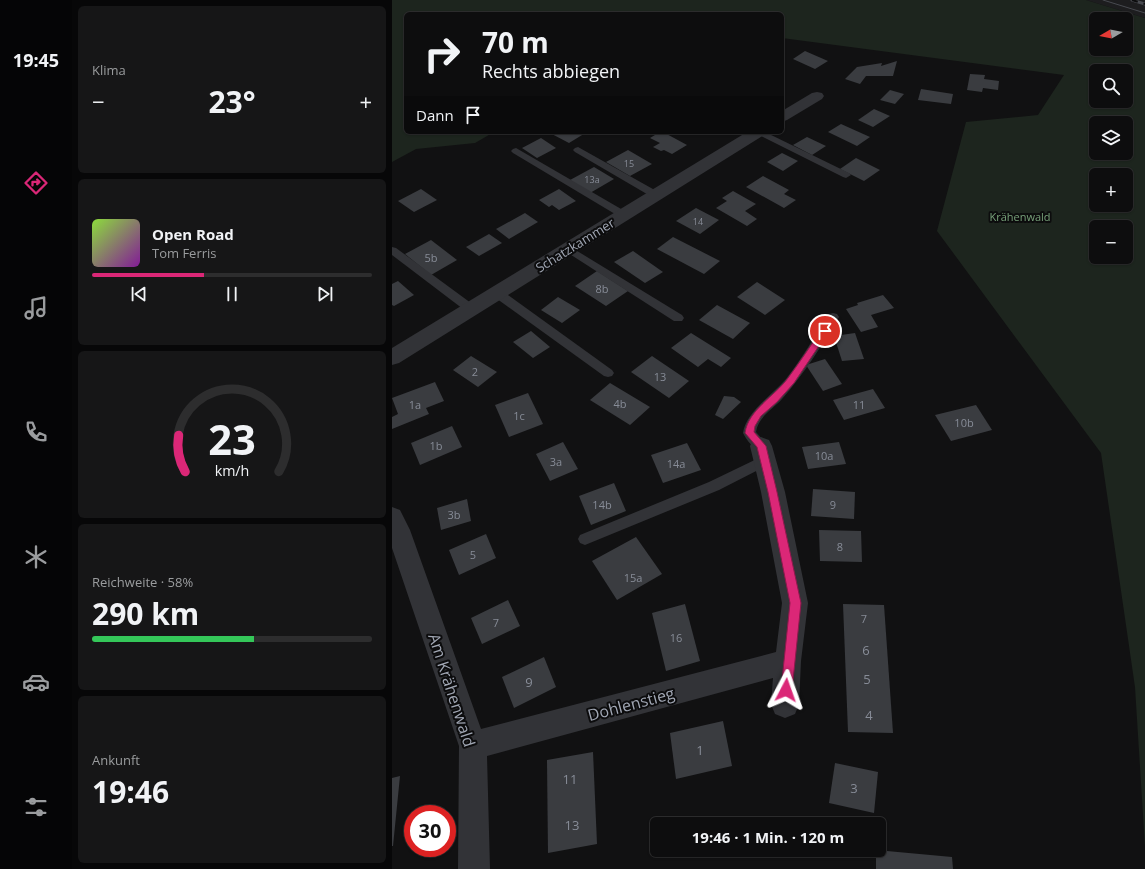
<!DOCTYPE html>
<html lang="de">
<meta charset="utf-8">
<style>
body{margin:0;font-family:"Open Sans",sans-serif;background:#161617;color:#f1f3f6;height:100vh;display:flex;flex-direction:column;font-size:15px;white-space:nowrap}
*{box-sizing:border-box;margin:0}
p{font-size:13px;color:#9a9c9e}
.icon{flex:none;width:22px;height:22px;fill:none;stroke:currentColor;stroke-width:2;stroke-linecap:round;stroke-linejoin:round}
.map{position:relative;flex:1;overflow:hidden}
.drawer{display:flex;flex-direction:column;gap:6px;padding:6px;background:#070708;width:320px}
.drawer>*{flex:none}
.top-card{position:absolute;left:12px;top:12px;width:380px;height:122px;border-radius:6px;box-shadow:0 1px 3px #0004,0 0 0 1px #2d2d2e;background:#0d0d0e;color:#f1f3f6;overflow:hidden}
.needle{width:26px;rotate:260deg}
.fabs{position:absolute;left:697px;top:12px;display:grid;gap:8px}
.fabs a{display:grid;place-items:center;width:44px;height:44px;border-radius:6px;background:#0d0d0e;box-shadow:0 1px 3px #0004,0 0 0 1px #2d2d2e;font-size:20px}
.speed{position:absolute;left:12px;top:805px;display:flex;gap:8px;font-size:20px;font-weight:700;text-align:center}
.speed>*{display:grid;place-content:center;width:52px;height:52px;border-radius:50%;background:#0d0d0e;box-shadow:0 1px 3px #0004,0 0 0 1px #2d2d2e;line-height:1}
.speed .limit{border:6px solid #d22;background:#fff;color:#111}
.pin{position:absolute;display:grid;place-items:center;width:34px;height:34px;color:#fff;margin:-17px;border:2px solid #fff;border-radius:50%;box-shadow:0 1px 4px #0007}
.me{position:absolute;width:44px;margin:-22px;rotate:4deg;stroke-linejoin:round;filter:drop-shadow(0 0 3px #0008)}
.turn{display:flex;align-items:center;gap:14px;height:84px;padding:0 12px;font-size:18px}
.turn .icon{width:52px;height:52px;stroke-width:2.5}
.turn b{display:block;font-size:28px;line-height:34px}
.then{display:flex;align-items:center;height:38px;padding:0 12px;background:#0003;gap:8px;font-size:15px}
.big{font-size:30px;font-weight:700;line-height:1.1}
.drawer .card{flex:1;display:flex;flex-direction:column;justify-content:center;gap:6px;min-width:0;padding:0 14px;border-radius:6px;background:#161617}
.drawer .dial{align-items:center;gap:0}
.dial svg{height:104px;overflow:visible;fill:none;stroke:#2d2d2e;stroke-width:7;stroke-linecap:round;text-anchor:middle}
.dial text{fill:#f1f3f6;stroke:none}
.song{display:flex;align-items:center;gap:12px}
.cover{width:48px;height:48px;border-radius:6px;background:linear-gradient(135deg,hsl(90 70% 55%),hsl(290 70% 35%))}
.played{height:4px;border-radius:2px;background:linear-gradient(90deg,#db2777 40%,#2d2d2e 40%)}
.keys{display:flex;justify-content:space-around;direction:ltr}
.heat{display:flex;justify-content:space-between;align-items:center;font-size:22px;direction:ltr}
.charge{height:6px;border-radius:3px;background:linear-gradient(90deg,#34c759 58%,#2d2d2e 0)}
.trip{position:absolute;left:258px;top:817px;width:236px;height:40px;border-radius:6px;background:#0d0d0e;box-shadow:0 1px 3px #0004,0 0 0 1px #2d2d2e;font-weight:700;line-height:40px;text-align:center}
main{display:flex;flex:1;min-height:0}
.tabs{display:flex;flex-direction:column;width:72px;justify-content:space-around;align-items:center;background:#050506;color:#9a9c9e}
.tabs .icon{width:28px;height:28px}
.tabs .current{color:#db2777}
.tabs b{font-size:18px;color:#f1f3f6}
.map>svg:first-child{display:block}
.built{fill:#1d1d1f}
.green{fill:#1d251e;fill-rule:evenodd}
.building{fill:#3a3c40}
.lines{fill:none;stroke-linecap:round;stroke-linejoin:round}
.service{fill:#323337;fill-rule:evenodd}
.minor{fill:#323337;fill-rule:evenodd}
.tram{stroke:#484a50;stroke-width:1}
.rail-casing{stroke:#484a50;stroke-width:3}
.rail{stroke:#0c0c0d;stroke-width:2;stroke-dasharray:6;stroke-linecap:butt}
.route{fill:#db2777;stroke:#8e194d}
.labels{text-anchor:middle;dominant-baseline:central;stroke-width:4;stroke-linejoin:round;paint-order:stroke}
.far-number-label{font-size:9px;fill:#878c97}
.far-park-label{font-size:11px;fill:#77a079;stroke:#0c0c0d}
.number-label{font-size:11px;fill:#878c97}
.street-label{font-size:13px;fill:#a1a7b4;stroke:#0c0c0d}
.near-number-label{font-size:13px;fill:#878c97}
.near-street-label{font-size:16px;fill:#a1a7b4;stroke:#0c0c0d}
</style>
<main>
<nav class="tabs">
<b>19:45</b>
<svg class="icon current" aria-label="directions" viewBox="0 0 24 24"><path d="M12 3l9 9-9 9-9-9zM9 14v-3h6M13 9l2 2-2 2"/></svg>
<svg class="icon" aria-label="music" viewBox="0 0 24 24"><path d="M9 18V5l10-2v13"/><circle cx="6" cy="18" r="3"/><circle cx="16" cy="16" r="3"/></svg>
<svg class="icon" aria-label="phone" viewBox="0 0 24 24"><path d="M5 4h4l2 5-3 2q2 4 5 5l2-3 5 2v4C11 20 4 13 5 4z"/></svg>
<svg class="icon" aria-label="climate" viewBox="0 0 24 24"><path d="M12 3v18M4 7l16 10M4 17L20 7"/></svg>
<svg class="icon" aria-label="car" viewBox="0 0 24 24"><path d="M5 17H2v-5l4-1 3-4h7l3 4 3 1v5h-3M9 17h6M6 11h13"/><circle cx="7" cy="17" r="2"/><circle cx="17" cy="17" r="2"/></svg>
<svg class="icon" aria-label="filters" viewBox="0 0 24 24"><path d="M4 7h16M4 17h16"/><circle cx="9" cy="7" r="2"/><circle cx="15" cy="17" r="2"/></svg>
</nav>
<section class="drawer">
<div class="card"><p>Klima</p>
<div class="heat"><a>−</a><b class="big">23°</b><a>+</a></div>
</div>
<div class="card">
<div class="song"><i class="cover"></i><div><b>Open Road</b><p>Tom Ferris</p></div></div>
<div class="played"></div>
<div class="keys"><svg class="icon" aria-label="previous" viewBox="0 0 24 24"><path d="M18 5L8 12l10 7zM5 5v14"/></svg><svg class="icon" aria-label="pause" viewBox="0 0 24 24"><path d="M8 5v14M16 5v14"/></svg><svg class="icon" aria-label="next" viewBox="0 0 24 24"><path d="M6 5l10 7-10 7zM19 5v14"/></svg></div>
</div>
<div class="card dial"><svg viewBox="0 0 100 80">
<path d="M14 69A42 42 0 1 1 86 69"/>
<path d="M14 69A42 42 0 0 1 9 41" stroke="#db2777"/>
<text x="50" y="56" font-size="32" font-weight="700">23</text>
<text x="50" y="72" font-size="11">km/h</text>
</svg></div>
<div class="card"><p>Reichweite · 58%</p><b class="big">290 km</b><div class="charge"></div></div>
<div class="card"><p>Ankunft</p><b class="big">19:46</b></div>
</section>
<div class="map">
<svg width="753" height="869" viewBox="0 0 753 869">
<rect width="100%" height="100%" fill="#111112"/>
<!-- built -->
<path class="built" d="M694,0H753V18Z"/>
<!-- green -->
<path class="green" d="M0,0H694L753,18V847L743,687L709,453L545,231L574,122L646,115L672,75L390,38V14H14V132H102L83,143L24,149L0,162ZM704,19H734V49H704ZM704,71H734V101H704ZM704,123H734V153H704ZM704,175H734V205H704ZM704,227H734V257H704Z"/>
<!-- building -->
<g class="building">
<path d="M413,51L436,61L423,69L401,59Z"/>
<path d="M505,61L501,76H474L468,84L453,79L465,67L490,63L489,66Z"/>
<path d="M578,74L593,75L592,79L607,81L606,90L591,88L590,92L575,90Z"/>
<path d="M529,89L561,94L559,104L526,100Z"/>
<path d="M498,90L512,94L503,104L488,100Z"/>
<path d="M482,109L498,116L481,127L466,120Z"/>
<path d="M449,124L478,137L465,146L436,132Z"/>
<path d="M156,132H195L177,143Z"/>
<path d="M268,132H271L295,145L280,154L272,150L269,151L261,147L268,143L258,138Z"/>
<path d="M415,137L434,146L420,155L401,145Z"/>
<path d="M149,138L164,148L145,158L130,148Z"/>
<path d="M236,150L260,164L238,176L214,162Z"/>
<path d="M390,153L406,161L391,171L375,162Z"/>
<path d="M464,158L488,170L472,181L448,169Z"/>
<path d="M202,167L222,179L198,193L178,180Z"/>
<path d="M371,176L397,190L392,194L404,200L392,208L354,187Z"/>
<path d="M29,189L45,200L22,212L6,201Z"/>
<path d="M167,189L184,201L167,210L160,205L157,207L147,200Z"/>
<path d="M341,191L364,204L353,211L365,219L355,226L324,208L335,201L330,198Z"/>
<path d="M304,208L327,220L308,234L284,221Z"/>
<path d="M133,213L146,222L117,239L104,229Z"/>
<path d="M97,234L110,243L87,256L74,247Z"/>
<path d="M281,237L328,261L312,274L265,249Z"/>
<path d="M39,240L65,260L39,275L13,254Z"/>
<path d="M241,251L271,272L253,283L222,262Z"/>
<path d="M205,271L236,291L214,306L183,286Z"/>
<path d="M6,281L22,295L2,306L0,305V284Z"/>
<path d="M365,282L393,300L373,315L345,297Z"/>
<path d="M491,295L502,308L479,315L486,327L469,332L454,309L466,305L465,303Z"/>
<path d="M166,297L188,310L170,323L149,310Z"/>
<path d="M325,305L358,323L341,339L307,320Z"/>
<path d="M139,331L158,347L141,358L121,342Z"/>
<path d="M299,333L339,358L329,367L316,359L306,367L279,348Z"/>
<path d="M463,333L472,359L450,361L442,336Z"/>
<path d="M79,356L105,372L86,387L61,370Z"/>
<path d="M260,356L297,381L277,398L239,372Z"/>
<path d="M433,359L450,384L431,391L414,365Z"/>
<path d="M43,382L52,401L34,408L37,414L0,429V417L6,414L0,398Z"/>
<path d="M218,383L258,407L238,425L198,400Z"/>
<path d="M481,389L493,408L452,420L441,400Z"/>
<path d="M136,393L151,424L117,437L103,405Z"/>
<path d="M332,396L342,397L349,402L331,419L323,415Z"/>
<path d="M584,405L600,430L559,441L543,415Z"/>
<path d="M60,426L70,447L28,465L19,443Z"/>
<path d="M171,442L186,469L158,481L144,454Z"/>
<path d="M447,442L454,464L416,469L410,447Z"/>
<path d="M295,443L309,470L271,483L259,455Z"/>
<path d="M222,483L234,511L199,525L187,496Z"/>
<path d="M421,489L463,492L462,519L419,516Z"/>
<path d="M75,499L79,521L49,530L45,508Z"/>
<path d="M427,530L469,531L470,562L428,561Z"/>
<path d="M94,534L104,558L67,575L57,550Z"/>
<path d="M244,537L270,574L225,600L200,561Z"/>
<path d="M116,600L128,626L90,644L79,618Z"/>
<path d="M293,604L308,661L274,671L260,613Z"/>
<path d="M451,604L492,605L501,733L456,732Z"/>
<path d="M152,657L164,687L122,708L110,677Z"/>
<path d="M331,721L340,766L284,779L278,733Z"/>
<path d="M201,752L205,844L156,853L155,760Z"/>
<path d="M443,763L486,772L482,813L437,803Z"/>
<path d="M8,776L1,846H0V778Z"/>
<path d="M484,850L560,857L561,869H484Z"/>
</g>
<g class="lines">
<!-- service -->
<g class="service">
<path d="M361,132H373L457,173L459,175L454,178L451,177Z"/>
<path d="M186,147L268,193L269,195L264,198L260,197L183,152L181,150L183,148Z"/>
<path d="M124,148L236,213L237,215L236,217H228L121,153L119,151L121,149Z"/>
<path d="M177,246L290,315L292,318L290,321H282L173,251L172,249L173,247Z"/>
<path d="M0,247L4,248L83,306L85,309L83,312H75L0,255Z"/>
<path d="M105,289L109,290L220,370L222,373L220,376L216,377L212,376L101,296L99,293L101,290Z"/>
<path d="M441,313L445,314L447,317C430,345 412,374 390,399C381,409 366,417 364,432L376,446L374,450C364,453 355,441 351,433C354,412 380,395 394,379C410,359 423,335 437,314Z"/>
<path d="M373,455L378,456L380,460L378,464L327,490L193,545L188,543L186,539L188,535L317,482Z"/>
</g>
<!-- minor -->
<g class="minor">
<path d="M425,92L430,93L432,96L430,99L395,120L390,122V111L420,93Z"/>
<path d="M355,132H374L372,135L7,363L0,365V348Z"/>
<path d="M369,437L377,440L380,446L393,492L416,603L409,661L407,704L403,714L393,718L383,714L379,704L381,678L95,756L98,869H66L67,746L0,548V507L8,510L18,530L89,729L384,652L390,603L369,492L358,446L361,440Z"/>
</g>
<!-- tram -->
<path class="tram" d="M711,0L753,13"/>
<defs>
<path id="rail" d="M740,0L753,4"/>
</defs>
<!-- rail casing -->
<use href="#rail" class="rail-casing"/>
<!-- rail -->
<use href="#rail" class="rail"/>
</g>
<!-- route -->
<path class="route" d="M433,328L437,331L402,383L385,402L369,416L363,426L362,432L374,446L385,492L409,603L400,690L398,694L394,695L390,694L389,690L398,603L376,492L365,447L353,433C356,410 383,396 396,378C408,362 419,345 430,329Z"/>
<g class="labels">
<!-- far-number labels -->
<g class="far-number-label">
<text x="237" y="163">15</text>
<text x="200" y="179">13a</text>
<text x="306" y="221">14</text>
</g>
<!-- far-park labels -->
<g class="far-park-label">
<text x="628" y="216">Krähenwald</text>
</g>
<!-- number labels -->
<g class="number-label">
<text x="39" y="257">5b</text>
<text x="210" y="288">8b</text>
<text x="83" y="371">2</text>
<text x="268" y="376">13</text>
<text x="228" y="403">4b</text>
<text x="23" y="404">1a</text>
<text x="467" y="404">11</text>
<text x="127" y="415">1c</text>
<text x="572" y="422">10b</text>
<text x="44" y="445">1b</text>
<text x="432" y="455">10a</text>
<text x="164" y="461">3a</text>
<text x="284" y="463">14a</text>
<text x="210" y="504">14b</text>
<text x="441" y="504">9</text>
<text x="62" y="514">3b</text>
<text x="448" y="546">8</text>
<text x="81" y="554">5</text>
<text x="241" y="577">15a</text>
<text x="472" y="618">7</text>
<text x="104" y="622">7</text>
<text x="284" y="637">16</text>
</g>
<!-- street labels -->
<g class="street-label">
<text transform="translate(183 245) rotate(-32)">Schatzkammer</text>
</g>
<!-- near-number labels -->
<g class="near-number-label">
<text x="474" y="650">6</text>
<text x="475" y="679">5</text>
<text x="137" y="682">9</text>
<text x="477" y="715">4</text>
<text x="308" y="750">1</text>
<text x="178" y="779">11</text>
<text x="462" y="788">3</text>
<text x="180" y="825">13</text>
</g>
<!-- near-street labels -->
<g class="near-street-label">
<text transform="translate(60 690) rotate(72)">Am Krähenwald</text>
<text transform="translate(239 704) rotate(-15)">Dohlenstieg</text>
</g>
</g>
</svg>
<div class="fabs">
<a><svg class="needle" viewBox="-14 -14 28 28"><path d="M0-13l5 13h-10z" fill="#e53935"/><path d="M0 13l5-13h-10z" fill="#9a9c9e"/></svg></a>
<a><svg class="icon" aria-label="search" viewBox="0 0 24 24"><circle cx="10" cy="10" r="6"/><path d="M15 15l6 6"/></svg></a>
<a><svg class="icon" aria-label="layers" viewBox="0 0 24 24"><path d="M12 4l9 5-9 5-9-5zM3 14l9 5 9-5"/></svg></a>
<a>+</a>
<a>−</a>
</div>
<div class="speed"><div class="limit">30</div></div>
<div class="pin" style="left:433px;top:331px;background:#d93025"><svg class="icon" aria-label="arrive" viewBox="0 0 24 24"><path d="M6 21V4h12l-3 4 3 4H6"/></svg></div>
<svg class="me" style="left:394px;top:690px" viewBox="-20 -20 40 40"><path d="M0-17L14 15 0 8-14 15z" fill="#db2777" stroke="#fff" stroke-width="4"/></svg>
<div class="trip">19:46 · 1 Min. · 120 m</div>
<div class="top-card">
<div class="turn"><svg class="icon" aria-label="right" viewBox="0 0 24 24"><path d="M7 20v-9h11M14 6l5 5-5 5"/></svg><div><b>70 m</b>Rechts abbiegen</div></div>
<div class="then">Dann<svg class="icon" aria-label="arrive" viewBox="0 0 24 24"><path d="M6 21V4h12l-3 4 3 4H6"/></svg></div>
</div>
</div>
</main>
